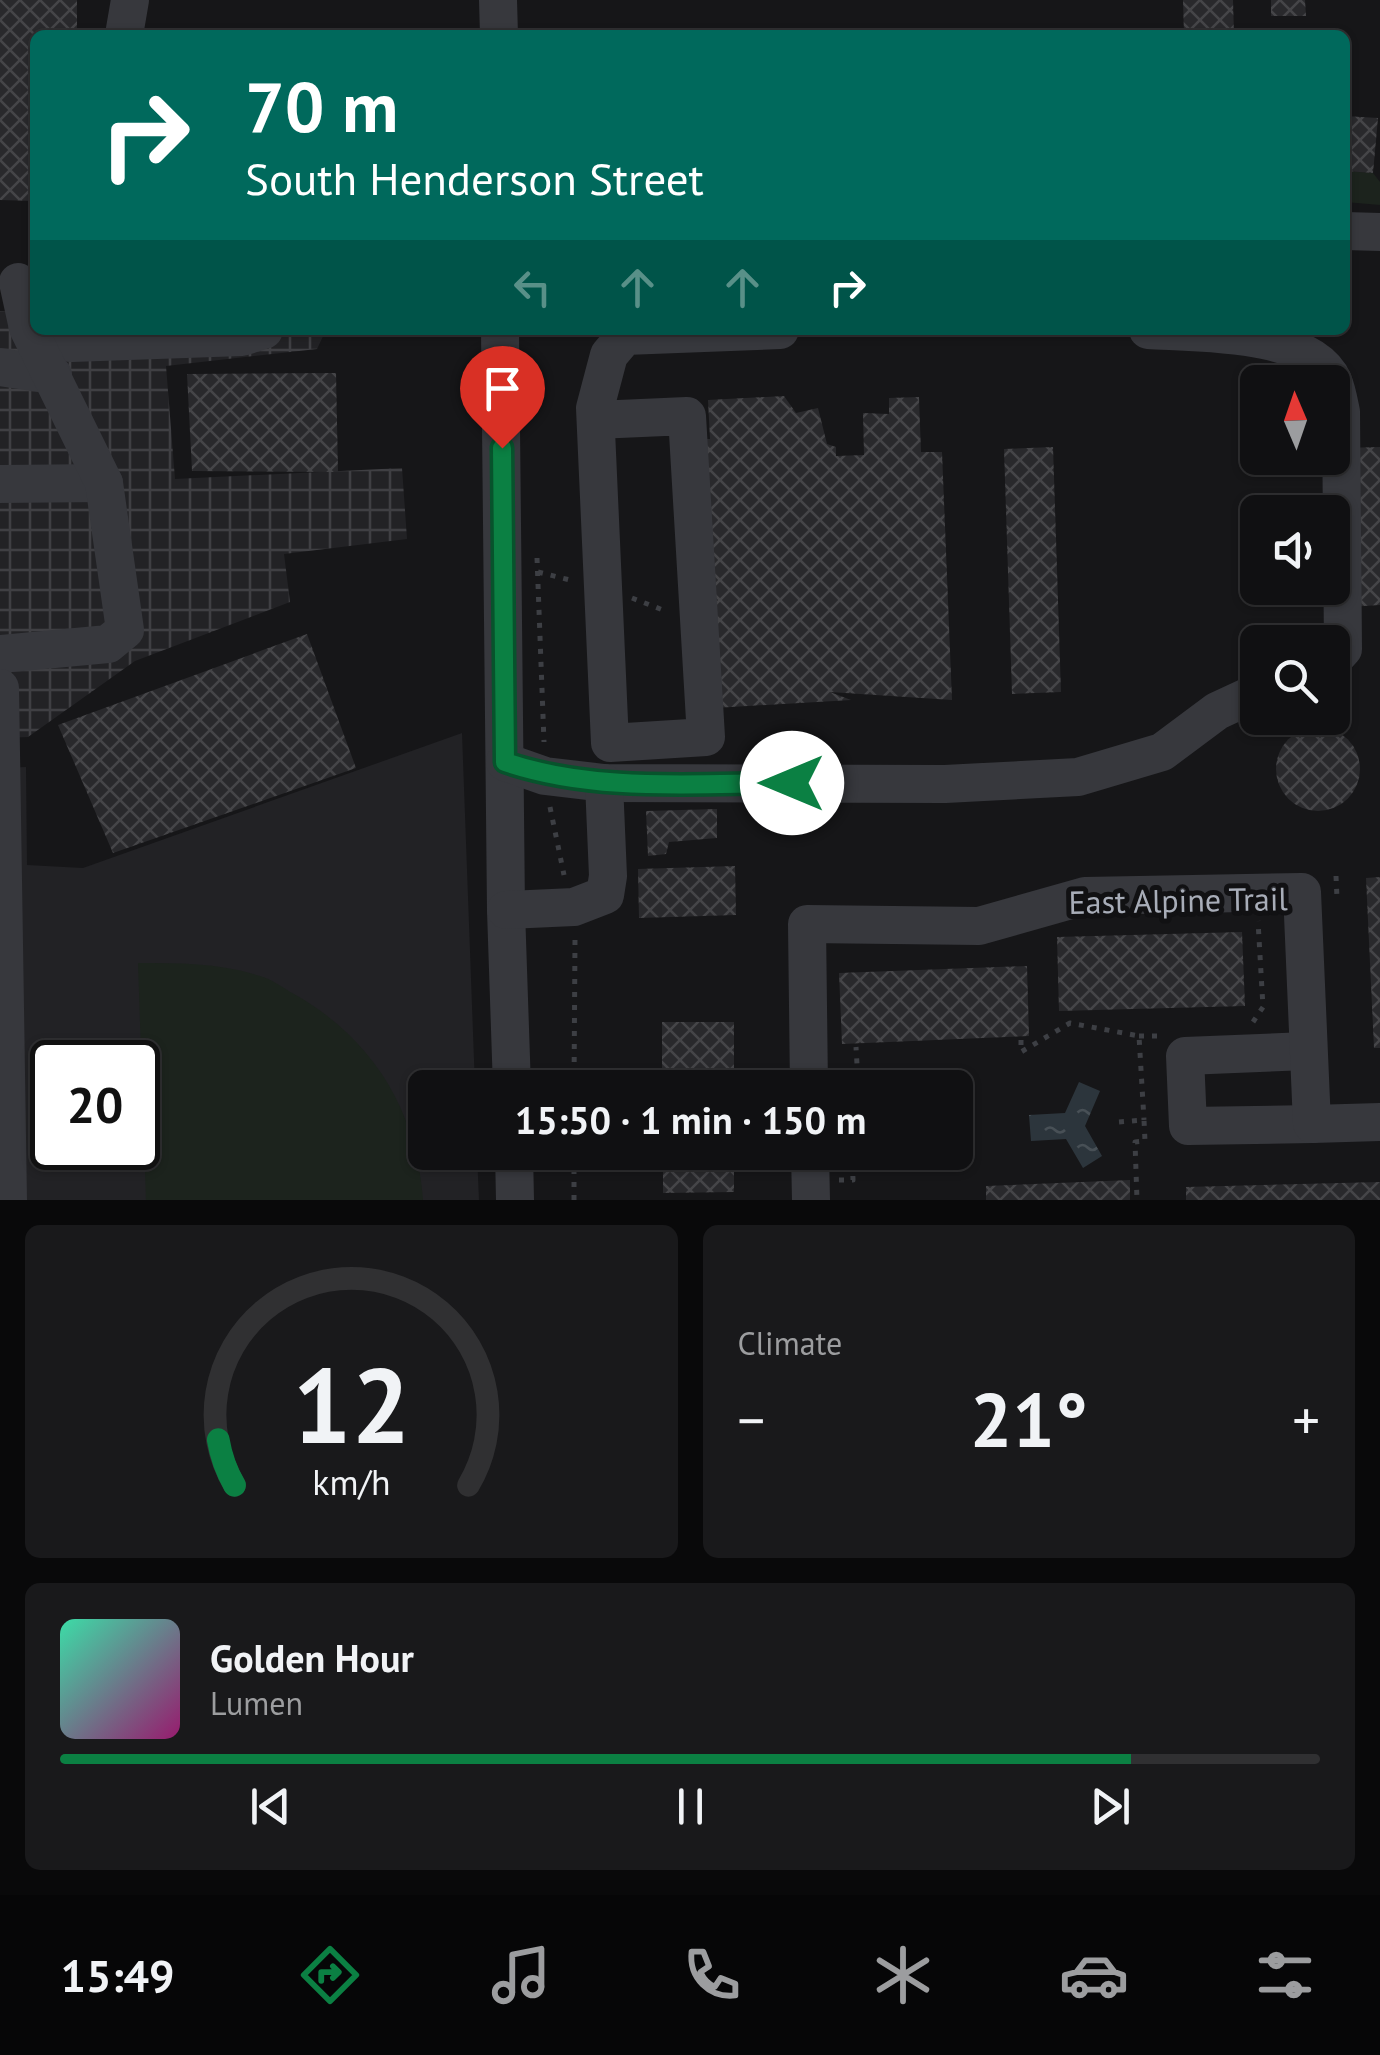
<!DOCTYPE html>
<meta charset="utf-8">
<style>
body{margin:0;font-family:"PT Sans",sans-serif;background:#19191b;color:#f1f3f6;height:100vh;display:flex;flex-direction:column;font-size:38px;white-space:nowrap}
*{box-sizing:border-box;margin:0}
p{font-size:32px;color:#9c9d9f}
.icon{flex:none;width:55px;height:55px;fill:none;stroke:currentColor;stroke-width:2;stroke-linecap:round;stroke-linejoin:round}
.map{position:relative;height:1200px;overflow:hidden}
.side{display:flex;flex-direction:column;gap:25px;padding:25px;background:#09090a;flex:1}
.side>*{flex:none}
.guide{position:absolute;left:30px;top:30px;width:1320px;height:305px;border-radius:15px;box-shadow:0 2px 8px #0004,0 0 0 2px #303032;background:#00695c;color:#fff;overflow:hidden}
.needle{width:65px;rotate:358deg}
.fabs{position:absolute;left:1240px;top:365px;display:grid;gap:20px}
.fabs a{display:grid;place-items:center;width:110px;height:110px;border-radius:15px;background:#101012;box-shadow:0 2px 8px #0004,0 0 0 2px #303032;font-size:50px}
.speed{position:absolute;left:30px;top:1040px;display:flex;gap:20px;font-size:50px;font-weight:700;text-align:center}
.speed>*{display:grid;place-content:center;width:130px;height:130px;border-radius:50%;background:#101012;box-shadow:0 2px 8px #0004,0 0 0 2px #303032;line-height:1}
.speed .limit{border:5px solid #111;border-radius:15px;background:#fff;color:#111}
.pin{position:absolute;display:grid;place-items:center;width:85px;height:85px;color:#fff;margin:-102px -42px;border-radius:50% 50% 50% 0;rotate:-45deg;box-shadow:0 0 10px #0007}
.pin .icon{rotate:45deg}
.me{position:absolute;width:110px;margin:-55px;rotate:270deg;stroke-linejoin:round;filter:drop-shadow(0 0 8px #0008)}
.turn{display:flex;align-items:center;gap:35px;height:210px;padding:0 50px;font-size:45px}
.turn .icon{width:130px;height:130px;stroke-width:2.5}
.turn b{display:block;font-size:70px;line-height:85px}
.lanes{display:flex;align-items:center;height:95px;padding:0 50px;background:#0003;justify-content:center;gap:50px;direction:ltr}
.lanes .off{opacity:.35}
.big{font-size:75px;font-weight:700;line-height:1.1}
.side .tile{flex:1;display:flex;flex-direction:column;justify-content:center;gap:15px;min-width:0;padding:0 35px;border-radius:15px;background:#19191b}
.side .dial{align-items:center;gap:0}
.dial svg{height:260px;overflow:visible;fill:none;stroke:#303032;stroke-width:7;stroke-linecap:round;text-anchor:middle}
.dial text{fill:#f1f3f6;stroke:none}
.song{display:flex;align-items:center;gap:30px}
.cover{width:120px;height:120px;border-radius:15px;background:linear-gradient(135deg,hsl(160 70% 55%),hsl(320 70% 35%))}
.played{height:10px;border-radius:5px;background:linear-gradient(90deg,#0b8043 85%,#303032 85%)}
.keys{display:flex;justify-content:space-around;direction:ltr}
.heat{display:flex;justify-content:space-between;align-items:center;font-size:55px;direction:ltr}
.side .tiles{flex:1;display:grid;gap:25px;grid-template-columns:1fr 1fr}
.tile:last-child{grid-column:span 2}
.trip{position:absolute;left:408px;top:1070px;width:565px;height:100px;border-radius:15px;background:#101012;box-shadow:0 2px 8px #0004,0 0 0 2px #303032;font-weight:700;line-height:100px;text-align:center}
.dock{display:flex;height:160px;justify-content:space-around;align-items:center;background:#060607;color:#9c9d9f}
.dock .icon{width:70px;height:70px}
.dock .on{color:#0b8043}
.dock b{font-size:45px;color:#f1f3f6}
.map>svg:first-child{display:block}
.built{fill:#222225;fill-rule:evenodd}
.industrial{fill:url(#industrial-grid)}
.park{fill:#1c231d}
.water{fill:url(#water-ripples)}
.building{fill:url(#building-cross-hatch)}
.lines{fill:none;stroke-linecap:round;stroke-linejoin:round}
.path{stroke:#3d3f44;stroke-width:5;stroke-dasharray:5 8;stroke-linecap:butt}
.minor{stroke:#37383d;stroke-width:38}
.route-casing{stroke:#07532c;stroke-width:25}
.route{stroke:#0b8043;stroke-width:18}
.labels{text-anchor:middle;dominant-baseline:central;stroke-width:10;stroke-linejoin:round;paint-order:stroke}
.street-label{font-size:32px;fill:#a8adb8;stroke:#111113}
</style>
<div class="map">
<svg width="1380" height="1200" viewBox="0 0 1380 1200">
<defs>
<pattern id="industrial-grid" width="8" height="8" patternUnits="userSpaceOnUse" patternTransform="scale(2.5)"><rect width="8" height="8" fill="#222225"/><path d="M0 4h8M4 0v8" fill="none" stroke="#3f3f43"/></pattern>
<pattern id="water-ripples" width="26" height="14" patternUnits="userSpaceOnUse" patternTransform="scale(2.5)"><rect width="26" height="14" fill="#2c353c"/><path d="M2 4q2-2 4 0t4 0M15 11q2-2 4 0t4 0" fill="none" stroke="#485056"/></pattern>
<pattern id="building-cross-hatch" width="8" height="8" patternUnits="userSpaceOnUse" patternTransform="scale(2.5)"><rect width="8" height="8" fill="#29292c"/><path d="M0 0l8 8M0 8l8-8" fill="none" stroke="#454548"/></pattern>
</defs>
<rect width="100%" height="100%" fill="#161618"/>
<!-- built -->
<path class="built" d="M462,733L475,1087L425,1088V1152L477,1153L479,1200H0V768L26,767L27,865L83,868ZM52,1062H138V1148H52Z"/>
<!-- industrial -->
<path class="industrial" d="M0,311L35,312V330H326L317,349L166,366L175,479L402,468L407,539L284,554L290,602L135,661L28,737L0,738Z"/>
<!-- park -->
<g class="park">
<path d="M1345,171L1373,173L1380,182V205L1345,202Z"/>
<path d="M138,963C179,963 220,963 260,976C272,979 283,988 294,994C372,1038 417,1110 423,1200H146Z"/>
</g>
<!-- water -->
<path class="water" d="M1079,1082L1100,1091L1085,1126L1102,1156L1083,1168L1066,1139L1031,1141L1029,1115L1065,1113Z"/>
<!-- building -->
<g class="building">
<path d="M0,0H77V35H35V201L0,200Z"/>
<path d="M1183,0H1233L1234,35H1184Z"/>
<path d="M1271,0H1305L1306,16H1271Z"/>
<path d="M1345,116L1378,118L1373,173L1345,171Z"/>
<path d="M336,373L338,472L192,471L187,374Z"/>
<path d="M784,396L796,413L818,408L827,444L836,447V456L864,455L863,413L889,414V398L919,397L921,452H942L952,700L830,692L851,700L715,708L699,439H710L708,400Z"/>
<path d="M1053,447L1061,692L1012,694L1004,449Z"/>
<path d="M1380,447V605L1348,607L1343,448Z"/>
<path d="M307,634L356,768L113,853L58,725Z"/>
<circle cx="1318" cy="769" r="42"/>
<path d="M717,809V838L669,842L666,854L648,856L646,811Z"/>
<path d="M735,866L736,915L639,918L638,869Z"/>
<path d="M1380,877V1048H1374L1366,878Z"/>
<path d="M1242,932L1245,1006L1059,1011L1057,937Z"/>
<path d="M1027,966L1029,1036L842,1044L839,973Z"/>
<rect x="662" y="1022" width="72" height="66"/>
<path d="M663,1152H734V1192L663,1193Z"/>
<path d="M1130,1180V1200H986V1186Z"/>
<path d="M1380,1182V1200H1186V1187Z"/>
</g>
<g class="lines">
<!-- path -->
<g class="path">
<path d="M537,558L544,742"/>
<path d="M538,572L574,581"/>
<path d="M632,598L668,612"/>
<path d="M550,807L564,875"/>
<path d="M1336,876L1337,898"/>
<path d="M1253,1022L1263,1007L1258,921"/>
<path d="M1139,1036H1161"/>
<path d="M1021,1040V1052L1070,1023L1139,1036L1144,1120"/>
<path d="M574,1088L575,939"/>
<path d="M849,1088L857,1064L856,1047"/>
<path d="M1119,1122L1144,1120L1145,1141L1135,1142L1137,1200"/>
<path d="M839,1180H853L852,1152"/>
<path d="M574,1200V1152"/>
</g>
<!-- minor -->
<g class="minor">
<path d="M498,0L499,35"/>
<path d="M124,35L130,0"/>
<path d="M1345,231L1380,232"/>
<path d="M500,330L506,910L512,1088"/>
<path d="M1148,330C1195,333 1311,330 1333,381C1337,390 1339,402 1341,412L1343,649L1332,661"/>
<path d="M34,339L72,343L242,337L264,330"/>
<path d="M0,367L53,375"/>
<path d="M596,420L687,416L706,737L610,743L595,408L609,355L625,336L780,330"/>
<path d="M0,484L104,483"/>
<path d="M0,654L108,644L125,630L104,483L28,328L18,282"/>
<path d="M0,688L8,1200"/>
<path d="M505,762L545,776L604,783L945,784L1078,777L1162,752L1217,711L1258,692"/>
<path d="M506,910L574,907L605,895L608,876L604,783"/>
<path d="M1307,1051L1185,1056L1188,1126L1312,1124"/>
<path d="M809,1088L807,924L979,926L1085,896L1302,892L1312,1124L1380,1122"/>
<path d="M514,1152L515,1200"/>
<path d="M810,1152L811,1200"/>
</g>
</g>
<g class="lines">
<defs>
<path id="route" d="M502,448L505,762C596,793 697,783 792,783"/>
</defs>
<!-- route casing -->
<use href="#route" class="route-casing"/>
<!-- route -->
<use href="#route" class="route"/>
</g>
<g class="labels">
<!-- street labels -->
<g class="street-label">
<text transform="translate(1178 900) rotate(-1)">East Alpine Trail</text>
</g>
</g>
</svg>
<div class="fabs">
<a><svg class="needle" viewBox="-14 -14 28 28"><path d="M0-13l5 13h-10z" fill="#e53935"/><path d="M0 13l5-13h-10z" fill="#9c9d9f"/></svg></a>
<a><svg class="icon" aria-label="sound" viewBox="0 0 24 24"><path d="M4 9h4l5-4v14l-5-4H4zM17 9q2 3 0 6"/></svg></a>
<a><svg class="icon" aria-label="search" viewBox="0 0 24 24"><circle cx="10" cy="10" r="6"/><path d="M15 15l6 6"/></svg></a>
</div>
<div class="speed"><div class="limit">20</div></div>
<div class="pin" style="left:502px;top:448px;background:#d93025"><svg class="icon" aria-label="arrive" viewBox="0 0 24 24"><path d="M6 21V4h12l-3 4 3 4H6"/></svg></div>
<svg class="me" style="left:792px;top:783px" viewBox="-20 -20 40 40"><circle r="19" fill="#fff"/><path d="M0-13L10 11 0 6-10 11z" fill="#0b8043"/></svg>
<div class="trip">15:50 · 1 min · 150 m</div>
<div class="guide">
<div class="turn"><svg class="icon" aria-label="right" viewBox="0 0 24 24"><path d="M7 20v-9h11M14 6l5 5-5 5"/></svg><div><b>70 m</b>South Henderson Street</div></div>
<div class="lanes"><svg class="icon off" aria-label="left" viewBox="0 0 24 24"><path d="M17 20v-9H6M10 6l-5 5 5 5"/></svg><svg class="icon off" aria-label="ahead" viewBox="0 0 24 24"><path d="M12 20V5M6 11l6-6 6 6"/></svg><svg class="icon off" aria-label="ahead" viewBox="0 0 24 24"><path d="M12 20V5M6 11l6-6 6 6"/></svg><svg class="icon" aria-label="right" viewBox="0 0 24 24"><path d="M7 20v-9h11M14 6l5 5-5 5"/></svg></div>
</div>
</div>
<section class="side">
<div class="tiles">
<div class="tile dial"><svg viewBox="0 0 100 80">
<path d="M14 69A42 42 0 1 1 86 69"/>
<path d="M14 69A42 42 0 0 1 9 55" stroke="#0b8043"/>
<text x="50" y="56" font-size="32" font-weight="700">12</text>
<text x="50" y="72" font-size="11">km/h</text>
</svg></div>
<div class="tile"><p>Climate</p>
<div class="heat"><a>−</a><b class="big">21°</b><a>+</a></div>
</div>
<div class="tile">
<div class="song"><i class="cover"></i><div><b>Golden Hour</b><p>Lumen</p></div></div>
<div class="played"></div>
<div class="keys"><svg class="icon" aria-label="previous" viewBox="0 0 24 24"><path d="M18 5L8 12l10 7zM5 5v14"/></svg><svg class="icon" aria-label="pause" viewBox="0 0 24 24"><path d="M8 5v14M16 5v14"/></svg><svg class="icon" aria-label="next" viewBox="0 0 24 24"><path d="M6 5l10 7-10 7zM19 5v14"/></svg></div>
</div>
</div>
</section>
<nav class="dock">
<b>15:49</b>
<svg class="icon on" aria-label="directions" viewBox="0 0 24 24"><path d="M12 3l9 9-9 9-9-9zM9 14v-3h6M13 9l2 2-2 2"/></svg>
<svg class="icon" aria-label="music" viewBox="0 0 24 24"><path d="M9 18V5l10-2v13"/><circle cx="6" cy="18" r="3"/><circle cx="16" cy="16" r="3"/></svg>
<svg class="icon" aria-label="phone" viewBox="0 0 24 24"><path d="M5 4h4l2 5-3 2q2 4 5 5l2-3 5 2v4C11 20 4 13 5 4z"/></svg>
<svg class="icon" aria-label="climate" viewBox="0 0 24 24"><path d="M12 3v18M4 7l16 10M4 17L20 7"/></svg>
<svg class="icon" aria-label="car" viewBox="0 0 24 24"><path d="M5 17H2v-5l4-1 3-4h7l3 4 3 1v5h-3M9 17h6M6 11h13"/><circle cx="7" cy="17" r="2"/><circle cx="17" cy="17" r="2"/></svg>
<svg class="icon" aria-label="filters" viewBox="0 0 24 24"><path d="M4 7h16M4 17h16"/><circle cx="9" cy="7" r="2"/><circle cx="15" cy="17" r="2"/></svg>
</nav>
